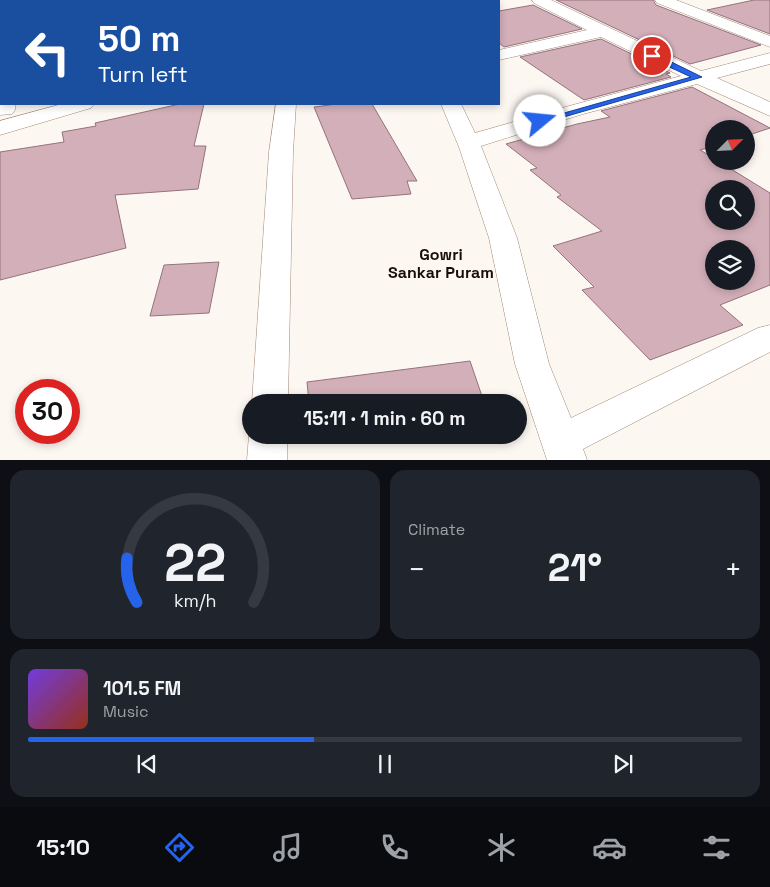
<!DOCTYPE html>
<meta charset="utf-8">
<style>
body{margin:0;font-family:"Space Grotesk",sans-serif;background:#20242c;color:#f1f3f6;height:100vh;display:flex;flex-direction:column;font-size:19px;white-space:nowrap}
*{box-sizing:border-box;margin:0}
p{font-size:16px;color:#9ea1a6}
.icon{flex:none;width:28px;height:28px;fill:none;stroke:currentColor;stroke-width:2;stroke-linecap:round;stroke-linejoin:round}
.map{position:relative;height:460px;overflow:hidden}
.panel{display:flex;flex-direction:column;gap:10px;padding:10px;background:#0d0f14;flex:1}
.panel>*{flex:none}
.top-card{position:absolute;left:0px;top:0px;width:500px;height:105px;box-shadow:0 2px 8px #0003;background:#1a4fa0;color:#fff;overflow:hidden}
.needle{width:32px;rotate:66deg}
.tools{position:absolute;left:705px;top:120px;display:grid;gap:10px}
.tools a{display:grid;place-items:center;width:50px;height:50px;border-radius:50%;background:#171b24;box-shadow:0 2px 8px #0003;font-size:25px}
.speed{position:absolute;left:15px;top:379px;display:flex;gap:10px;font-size:25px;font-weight:700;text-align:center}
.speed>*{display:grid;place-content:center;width:65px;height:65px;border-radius:50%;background:#171b24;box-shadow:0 2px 8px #0003;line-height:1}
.speed .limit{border:8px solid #d22;background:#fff;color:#111}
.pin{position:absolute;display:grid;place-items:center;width:42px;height:42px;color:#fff;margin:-21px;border:2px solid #fff;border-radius:50%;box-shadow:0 1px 5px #0007}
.me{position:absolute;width:55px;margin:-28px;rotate:73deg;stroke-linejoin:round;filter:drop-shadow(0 0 4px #0008)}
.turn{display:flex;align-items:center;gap:18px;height:105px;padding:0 15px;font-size:22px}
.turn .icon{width:65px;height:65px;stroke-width:2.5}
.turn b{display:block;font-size:35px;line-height:42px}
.big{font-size:38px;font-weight:600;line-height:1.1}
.panel .tile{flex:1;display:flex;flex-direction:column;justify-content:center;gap:8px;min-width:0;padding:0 18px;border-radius:15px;background:#20242c}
.panel .dial{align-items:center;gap:0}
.dial svg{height:130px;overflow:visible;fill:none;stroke:#363941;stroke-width:7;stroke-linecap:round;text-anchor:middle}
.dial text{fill:#f1f3f6;stroke:none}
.song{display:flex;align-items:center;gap:15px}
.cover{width:60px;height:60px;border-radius:8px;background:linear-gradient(135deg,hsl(260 70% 55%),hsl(10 70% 35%))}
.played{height:5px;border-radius:2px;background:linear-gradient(90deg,#2563eb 40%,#363941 40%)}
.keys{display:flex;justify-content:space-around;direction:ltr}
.heat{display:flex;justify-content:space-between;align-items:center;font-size:28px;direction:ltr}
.panel .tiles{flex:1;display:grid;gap:10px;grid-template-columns:1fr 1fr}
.tile:last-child{grid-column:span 2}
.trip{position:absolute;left:242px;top:394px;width:285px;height:50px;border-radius:25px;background:#171b24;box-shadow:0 2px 8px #0003;font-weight:600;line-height:50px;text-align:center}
.dock{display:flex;height:80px;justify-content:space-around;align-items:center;background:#090b0e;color:#9ea1a6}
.dock .icon{width:35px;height:35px}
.dock .selected{color:#2563eb}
.dock b{font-size:22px;color:#f1f3f6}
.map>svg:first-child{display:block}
.building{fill:#d3afb9;stroke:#94737c;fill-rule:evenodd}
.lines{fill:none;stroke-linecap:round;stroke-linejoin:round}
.street-casing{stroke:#a28773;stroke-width:1}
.highway-casing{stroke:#a28773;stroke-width:1}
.street{fill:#fff;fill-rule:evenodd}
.highway{fill:#fff;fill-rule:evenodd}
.route{fill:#2563eb;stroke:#184099}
.labels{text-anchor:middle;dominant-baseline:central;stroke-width:4;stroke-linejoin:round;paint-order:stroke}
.neighbourhood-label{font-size:16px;font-weight:bold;fill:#180e07;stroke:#fdf7f2}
</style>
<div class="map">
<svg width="770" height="460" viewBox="0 0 770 460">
<rect width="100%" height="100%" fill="#fdf7f2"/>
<!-- building -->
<g class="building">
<path d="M556,0H653L656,5L761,45L690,64Z"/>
<path d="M754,0H770V34L707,10Z"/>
<path d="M533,5L582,29L504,47L499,43V11Z"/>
<path d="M601,39L670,73L666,74L671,77L584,100L520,57Z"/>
<path d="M692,87L770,128L746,136V129H714V146L700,150L714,158V161H718L770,193V285L720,305L743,325L650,360L582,290L594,287L553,246L602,231L557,197L561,195L530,170L537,168L506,144L577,124L610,117L601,111ZM714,189H746V221H714ZM714,249H746V281H714Z"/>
<path d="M180,104H204L194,146H206L198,189L115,195L126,248L0,280V152L64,142L62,132L96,126L95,123Z"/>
<path d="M337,104H372L417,181H407L411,194L352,199L314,107Z"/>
<path d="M219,262L209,313L150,316L164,265Z"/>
<path d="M470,361L484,402H309L307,382Z"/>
</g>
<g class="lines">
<defs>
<g id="street">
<path d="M422,0H436L437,1H422Z"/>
<path d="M532,0H551L701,71L770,53V64L717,78L770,102V116L697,84L583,114L481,146L517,238L549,364L571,418L758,328L770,325V352L583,449L587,460H547L515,364L489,238L459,147L441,104H461L475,133L569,106L681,76L601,37L499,60V50L587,30L534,3Z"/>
<path d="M655,0H676L770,36V47L657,3Z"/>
<rect x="0" y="34" width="1" height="10"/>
<path d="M0,99L1,104H15V110L12,114L0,115Z"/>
<path d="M276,104H296L293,152L288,402H252L269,152Z"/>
<path d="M251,430V435H287V460H247L249,435Z"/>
</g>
<path id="highway" d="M62,104H94L91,108L0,135V121Z"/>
</defs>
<!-- street casing -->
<use href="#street" class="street-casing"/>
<!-- highway casing -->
<use href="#highway" class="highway-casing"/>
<!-- street -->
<use href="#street" class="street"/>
<!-- highway -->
<use href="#highway" class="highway"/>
</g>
<!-- route -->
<path class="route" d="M650,54H655L702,77L543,123H537L536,121L691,77L650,58Z"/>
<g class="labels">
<!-- neighbourhood labels -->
<g class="neighbourhood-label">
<text x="441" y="254">Gowri<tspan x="441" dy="18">Sankar Puram</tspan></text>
</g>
</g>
</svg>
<div class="tools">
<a><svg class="needle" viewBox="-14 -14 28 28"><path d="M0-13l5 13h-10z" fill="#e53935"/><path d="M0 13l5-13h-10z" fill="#9ea1a6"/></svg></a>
<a><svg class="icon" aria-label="search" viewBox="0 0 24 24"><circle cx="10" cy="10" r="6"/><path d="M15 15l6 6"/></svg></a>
<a><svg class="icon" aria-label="layers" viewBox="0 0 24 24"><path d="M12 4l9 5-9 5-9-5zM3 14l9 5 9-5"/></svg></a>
</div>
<div class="speed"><div class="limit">30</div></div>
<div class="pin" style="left:652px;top:56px;background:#d93025"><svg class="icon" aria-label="arrive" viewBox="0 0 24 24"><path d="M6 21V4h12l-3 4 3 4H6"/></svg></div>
<svg class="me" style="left:540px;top:121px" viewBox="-20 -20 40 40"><circle r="19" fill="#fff"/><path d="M0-13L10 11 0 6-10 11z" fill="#2563eb"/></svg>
<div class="trip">15:11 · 1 min · 60 m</div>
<div class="top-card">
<div class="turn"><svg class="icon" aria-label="left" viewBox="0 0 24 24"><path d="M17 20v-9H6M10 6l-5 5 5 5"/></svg><div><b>50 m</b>Turn left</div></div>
</div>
</div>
<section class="panel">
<div class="tiles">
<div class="tile dial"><svg viewBox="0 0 100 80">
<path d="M14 69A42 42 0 1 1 86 69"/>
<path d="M14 69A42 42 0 0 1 8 42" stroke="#2563eb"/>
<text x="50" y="56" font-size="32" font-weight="700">22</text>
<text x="50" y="72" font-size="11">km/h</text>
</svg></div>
<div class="tile"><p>Climate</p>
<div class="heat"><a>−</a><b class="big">21°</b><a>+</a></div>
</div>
<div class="tile">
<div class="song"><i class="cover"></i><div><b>101.5 FM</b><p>Music</p></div></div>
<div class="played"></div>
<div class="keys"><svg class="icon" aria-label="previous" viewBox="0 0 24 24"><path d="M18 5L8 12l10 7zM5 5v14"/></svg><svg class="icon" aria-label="pause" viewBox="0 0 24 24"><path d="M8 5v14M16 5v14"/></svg><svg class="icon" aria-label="next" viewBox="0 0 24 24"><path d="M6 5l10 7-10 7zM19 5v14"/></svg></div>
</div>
</div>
</section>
<nav class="dock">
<b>15:10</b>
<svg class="icon selected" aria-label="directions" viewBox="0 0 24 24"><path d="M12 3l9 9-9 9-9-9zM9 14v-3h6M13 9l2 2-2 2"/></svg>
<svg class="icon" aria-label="music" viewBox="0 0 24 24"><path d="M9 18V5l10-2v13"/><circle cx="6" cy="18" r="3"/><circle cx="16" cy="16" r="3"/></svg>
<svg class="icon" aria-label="phone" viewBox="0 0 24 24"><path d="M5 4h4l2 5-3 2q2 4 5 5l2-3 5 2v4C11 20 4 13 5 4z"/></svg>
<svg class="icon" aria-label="climate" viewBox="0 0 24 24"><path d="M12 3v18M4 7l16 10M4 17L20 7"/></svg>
<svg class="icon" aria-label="car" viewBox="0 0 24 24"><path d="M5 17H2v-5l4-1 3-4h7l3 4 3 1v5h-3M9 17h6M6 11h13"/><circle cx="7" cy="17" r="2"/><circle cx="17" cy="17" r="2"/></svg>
<svg class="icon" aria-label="filters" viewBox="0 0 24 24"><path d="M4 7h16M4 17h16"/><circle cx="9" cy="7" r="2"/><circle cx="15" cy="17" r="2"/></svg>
</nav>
